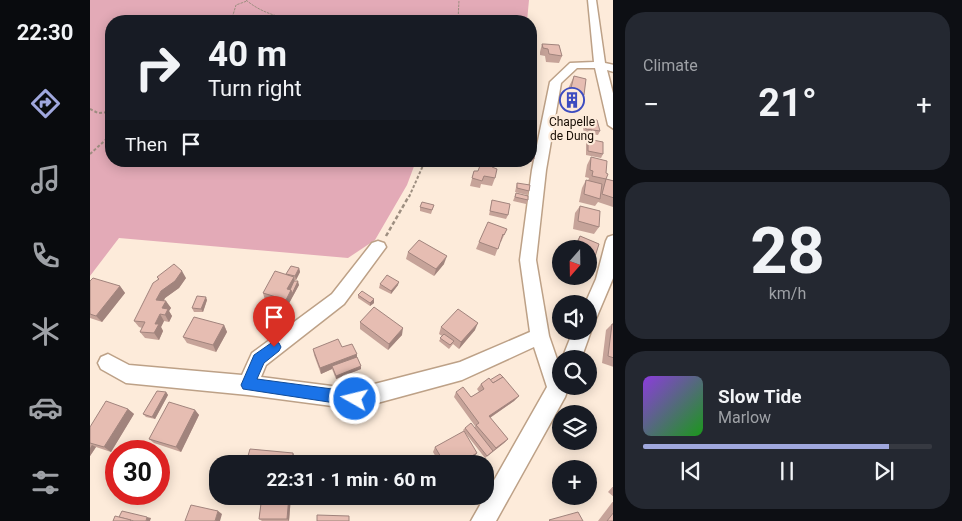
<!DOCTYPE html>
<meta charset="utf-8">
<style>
body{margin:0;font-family:Roboto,sans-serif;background:#242831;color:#f1f3f6;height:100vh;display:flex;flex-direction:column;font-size:19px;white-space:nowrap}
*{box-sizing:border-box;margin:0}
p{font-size:16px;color:#9ea1a6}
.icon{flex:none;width:28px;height:28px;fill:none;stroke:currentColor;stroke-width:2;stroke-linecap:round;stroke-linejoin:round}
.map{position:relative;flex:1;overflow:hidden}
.details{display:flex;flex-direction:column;gap:12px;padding:12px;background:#0d0f14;width:349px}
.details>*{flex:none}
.guide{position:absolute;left:15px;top:15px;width:432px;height:152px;border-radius:20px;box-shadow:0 2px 12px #0003;background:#171b24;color:#f1f3f6;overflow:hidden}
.needle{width:32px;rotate:200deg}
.buttons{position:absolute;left:462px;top:240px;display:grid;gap:10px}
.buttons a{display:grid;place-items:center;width:45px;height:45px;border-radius:50%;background:#171b24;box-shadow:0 2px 12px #0003;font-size:25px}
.speed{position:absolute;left:15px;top:440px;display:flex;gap:10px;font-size:25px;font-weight:700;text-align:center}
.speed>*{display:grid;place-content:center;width:65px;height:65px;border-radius:50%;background:#171b24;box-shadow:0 2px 12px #0003;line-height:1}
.speed .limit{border:8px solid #d22;background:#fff;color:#111}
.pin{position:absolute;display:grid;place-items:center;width:42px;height:42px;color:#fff;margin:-51px -21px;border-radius:50% 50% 50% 0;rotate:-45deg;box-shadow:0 0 5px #0007}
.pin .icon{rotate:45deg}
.me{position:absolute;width:55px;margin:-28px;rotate:278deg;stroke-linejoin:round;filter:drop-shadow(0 0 4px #0008)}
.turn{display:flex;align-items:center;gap:18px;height:105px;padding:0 20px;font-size:22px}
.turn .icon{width:65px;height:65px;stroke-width:2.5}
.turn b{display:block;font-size:35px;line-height:42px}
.then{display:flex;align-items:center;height:48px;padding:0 20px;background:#0003;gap:10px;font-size:19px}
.big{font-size:38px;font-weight:700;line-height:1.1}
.details .card{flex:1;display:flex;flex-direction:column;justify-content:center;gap:8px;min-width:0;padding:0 18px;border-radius:20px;background:#242831}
.details .dial{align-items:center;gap:0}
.dial b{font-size:65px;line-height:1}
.song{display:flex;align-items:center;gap:15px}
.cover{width:60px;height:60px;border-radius:8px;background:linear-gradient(135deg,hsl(270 70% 55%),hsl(120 70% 35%))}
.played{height:5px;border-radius:2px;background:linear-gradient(90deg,#a0a8de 85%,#363941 85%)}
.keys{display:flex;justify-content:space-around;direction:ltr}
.heat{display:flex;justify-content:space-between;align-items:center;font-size:28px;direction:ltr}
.trip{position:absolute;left:119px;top:455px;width:285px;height:50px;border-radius:20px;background:#171b24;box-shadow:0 2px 12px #0003;font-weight:700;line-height:50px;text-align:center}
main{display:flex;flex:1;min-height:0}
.tab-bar{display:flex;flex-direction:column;width:90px;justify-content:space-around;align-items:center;background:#090b0e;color:#9ea1a6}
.tab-bar .icon{width:35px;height:35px}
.tab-bar .on{color:#a0a8de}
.tab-bar b{font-size:22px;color:#f1f3f6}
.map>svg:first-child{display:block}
.green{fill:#e3aab7}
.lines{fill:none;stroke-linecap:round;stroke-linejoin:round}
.minor-casing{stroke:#bda187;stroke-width:3}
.path-far2{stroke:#9d8e80;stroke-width:1;stroke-dasharray:2.5 1;stroke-linecap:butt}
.path-far1{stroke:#9d8e80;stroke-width:2;stroke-dasharray:3 2;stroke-linecap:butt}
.path{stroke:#9d8e80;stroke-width:2.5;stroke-dasharray:4 2.5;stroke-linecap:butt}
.minor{fill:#fff;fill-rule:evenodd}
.wall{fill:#c6a399}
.shaded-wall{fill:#a1847d}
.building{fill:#e6bdb2;stroke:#a1847d}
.route{fill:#1a73e8;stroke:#114b97}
.labels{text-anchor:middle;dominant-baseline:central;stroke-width:4.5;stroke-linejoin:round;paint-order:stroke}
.far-poi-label{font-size:12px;fill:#170d04;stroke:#fdebda}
</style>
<main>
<nav class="tab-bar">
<b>22:30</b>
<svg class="icon on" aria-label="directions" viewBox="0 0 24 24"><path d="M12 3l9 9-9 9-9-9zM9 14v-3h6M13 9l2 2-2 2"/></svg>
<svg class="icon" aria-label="music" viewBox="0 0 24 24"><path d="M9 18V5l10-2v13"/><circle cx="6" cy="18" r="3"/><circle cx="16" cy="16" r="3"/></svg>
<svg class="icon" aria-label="phone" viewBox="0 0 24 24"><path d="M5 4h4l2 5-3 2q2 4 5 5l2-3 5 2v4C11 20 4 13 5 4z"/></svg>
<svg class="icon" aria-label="climate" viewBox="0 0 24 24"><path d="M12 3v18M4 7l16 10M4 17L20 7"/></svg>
<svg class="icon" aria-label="car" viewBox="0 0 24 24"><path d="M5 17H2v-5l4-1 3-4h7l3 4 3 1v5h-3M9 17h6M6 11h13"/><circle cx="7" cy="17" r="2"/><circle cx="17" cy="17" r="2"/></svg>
<svg class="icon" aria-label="filters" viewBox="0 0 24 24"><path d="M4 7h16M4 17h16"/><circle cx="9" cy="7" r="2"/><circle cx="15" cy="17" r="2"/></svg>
</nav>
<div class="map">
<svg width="524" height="521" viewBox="0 0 524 521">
<rect width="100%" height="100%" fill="#fdebda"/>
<!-- green -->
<path class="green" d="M0,0H439L437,21H21V161H326L317,185L285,240L258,258L29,238L0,276Z"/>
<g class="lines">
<defs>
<g id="minor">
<path d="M498,0H506L515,63L524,65V72L517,70L524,97V129L518,125L505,68H487L471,83L456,170L446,260L459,336L471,371V386H479L475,397L406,521H381L457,387L444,347L372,380L265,409L158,395L36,383L11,369L8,363L11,357L18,354L39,365L152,375L162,353L242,294L282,243L288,241L294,243L296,247L254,304L176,365L171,377L265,389L370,362L440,332L430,260L442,170L460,82L480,63L504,62Z"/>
<path d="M524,235V276L505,321L499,324V304H495L506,279L516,241L518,237Z"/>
<path d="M499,326L501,331L491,359H472L483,331H499Z"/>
</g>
</defs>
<!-- minor casing -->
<use href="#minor" class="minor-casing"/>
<!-- path-far2 -->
<g class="path-far2">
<path d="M156,0C180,20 210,21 240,21"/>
<path d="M136,21L143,15L146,5L157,1"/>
<path d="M368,21L369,0"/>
</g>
<!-- path-far1 -->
<g class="path-far1">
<path d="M0,109L8,113L21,112"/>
<path d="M0,154L21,135"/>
<path d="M319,197L335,161"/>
</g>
<!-- path -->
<path class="path" d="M296,236L319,196"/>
<!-- minor -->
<use href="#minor" class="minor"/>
</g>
<!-- wall -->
<g class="wall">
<path d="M452,44L472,56L469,63L456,62L455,56L450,55V52Z"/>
<path d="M484,76L494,95L487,109L474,107L477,91Z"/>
<path d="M493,118L510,131L508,135L494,133L492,122Z"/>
<path d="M498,139L513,154L511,158L496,155V143Z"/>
<path d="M441,148L444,159L442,162L436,161H441Z"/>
<path d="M501,157L516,173V179L524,181L523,207L508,202L505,206L489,202L492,188L496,180L498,181L499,178L495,177L497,165Z"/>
<path d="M402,167L405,178L402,186L391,184L390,188L380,186L384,171H388Z"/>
<path d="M427,183L439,191L437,195L425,192Z"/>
<path d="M426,193L438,200L436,204L423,201Z"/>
<path d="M402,200L418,215L416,219L399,215Z"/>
<path d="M344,205L341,214L330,211V207Z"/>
<path d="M490,206L509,227L504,234L483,229L485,213Z"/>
<path d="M417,229L411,242H410L405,256L386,249L389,242Z"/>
<path d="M490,236L509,244L503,263L499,269V249H483L485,244Z"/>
<path d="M318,252L354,264L344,276L316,259Z"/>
<path d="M209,268L210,272L206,280H204L209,285L197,307L175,300L173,293L196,275V274Z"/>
<path d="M67,277L96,278L89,288L75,298L74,300L81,308L79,311L82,316L79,322L74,321L71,327L73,331L69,340L55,338L50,332L52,328L49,327L44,321L68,279Z"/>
<path d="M0,281L30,286L35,293L12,322L0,318Z"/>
<path d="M290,284L308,285L301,294L289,288Z"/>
<path d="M268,295L284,303L280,306L268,298Z"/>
<path d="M117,300L113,312H104L102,308Z"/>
<path d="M270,322L312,335L298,350L270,329Z"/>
<path d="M522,324H524V367L512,363L516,330Z"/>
<path d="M134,325L137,332L126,352L97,343L93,337Z"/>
<path d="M351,327L385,330L369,349L363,344L359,349L349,341L352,336L349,334Z"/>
<path d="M252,347L267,357L271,369L246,379L242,369L231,374L224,355L223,349Z"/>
<path d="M400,380L429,396L424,401L400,418L418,439L414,443L395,458L373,430L375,428L385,427V426L364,397L366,392L381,397L389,392L387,389L391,384Z"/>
<path d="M76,392L78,395L65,419L56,417L53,414Z"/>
<path d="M38,409L44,414L21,452L6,447L0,456V427Z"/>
<path d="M105,410L109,415L91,452L64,443L59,439Z"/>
<path d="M345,447L387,453L384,457L372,464H350L343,452Z"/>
<path d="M524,485V497L518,492Z"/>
<path d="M172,496H201L199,521H172L169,519Z"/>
<path d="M524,500V521H508Z"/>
</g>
<!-- shaded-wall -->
<g class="shaded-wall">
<path d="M357,256L354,264L344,276L346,269Z"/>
<path d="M209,268L210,272L206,280L205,276Z"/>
<path d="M92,271L96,278L89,288L75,298L71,307L66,300L71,291Z"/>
<path d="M204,277L205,284L208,281L209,285L197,307L196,300L197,289Z"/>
<path d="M309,282L308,285L301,294V291Z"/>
<path d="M30,286L35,293L12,322L6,316Z"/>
<path d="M116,297L117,300L113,312L111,309Z"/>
<path d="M284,299V303L280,306V303Z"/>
<path d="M76,301L81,308L79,311L82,316L79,322L75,315L72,308Z"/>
<path d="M70,314L74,321L71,327L73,331L69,340L64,333L65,324Z"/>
<path d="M388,323L385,330L369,349L371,342Z"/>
<path d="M134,325L137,332L126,352L123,345Z"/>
<path d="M313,328L312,335L298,350L299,344Z"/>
<path d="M267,354V360L242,366V369L231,374L230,368Z"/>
<path d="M271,366V369L246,379V376Z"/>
<path d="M76,392L78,395L65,419L62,417Z"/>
<path d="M429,396L424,401L395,421L399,416Z"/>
<path d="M38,409L44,414L21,452L14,447Z"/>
<path d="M105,410L109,415L91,452L86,447Z"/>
<path d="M418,439L414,443L395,458L406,448Z"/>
<path d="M2,445L6,447L0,456V448Z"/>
<path d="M203,453L204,455L203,464H202Z"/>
<path d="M387,453L384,457L372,464H368Z"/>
<path d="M199,496H201L199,521L197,519Z"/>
<path d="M128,511L132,514L130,521H125Z"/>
<path d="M57,517L61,518L60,521H56Z"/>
</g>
<!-- building -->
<g class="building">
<path d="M452,44H454L469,45L472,56L459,54L458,49L453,48Z"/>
<path d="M484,76L496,79L494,95L480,92Z"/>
<path d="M493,118L507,120L510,131L496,129Z"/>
<path d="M498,139L513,142V154L498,151Z"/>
<path d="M441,148L445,149L444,159L441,158Z"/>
<path d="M501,157L517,161L516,173L518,174L516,179L502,176L503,171L500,170Z"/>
<path d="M391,163L403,165L402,167L407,169L405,178L394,176L392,181L382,178L384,171H388Z"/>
<path d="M516,179L524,181V198L512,194Z"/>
<path d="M496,180L512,184L510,199L494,194Z"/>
<path d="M427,183L440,185L439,191L427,188Z"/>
<path d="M426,193L438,196V200L425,197Z"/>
<path d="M402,200L420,204L418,215L400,211Z"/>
<path d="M332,202L344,205L342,210L330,207Z"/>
<path d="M490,206L510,211L509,227L488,221Z"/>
<path d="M398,222L417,229L414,235L413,234L408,249L389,242Z"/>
<path d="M490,236L509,244L503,263L499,262V249H485Z"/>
<path d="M329,240L357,256L346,269L318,252Z"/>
<path d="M84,264L92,271L85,281L71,291L66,300L76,301L72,308L78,309L75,315L70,314L65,324H69L64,333L50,332L55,322L44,321L63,283L69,279L67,277Z"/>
<path d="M201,266L209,268L205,276L196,274Z"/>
<path d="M185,271L204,277L197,289L201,290L196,300L173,293Z"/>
<path d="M297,275L309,282L301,291L290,284Z"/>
<path d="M3,278L30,286L6,316L0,314V281Z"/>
<path d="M204,281H208L202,294L201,290H200Z"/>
<path d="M272,291L284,299L280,303L268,295Z"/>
<path d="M107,296L116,297L111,309L102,308Z"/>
<path d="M284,307L313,328L299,344L270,322Z"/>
<path d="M368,309L388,323L371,342L351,327Z"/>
<path d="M104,317L134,325L123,345L93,337Z"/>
<path d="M522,324H524V358L518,356Z"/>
<path d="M354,334L364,341L360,345L350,338Z"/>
<path d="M248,339L252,347L262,344L267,354L230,368L223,349Z"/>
<path d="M267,357L271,366L246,376L242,366Z"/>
<path d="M410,374L413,377L403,383L400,380Z"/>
<path d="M413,377L429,396L399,416L418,439L406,448L386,425L389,423L366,392L373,387L381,397L394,389L391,384L399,378L403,383Z"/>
<path d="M67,391L76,392L62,417L53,414Z"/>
<path d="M16,401L38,409L14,447L0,443V427Z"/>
<path d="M79,402L105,410L86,447L59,439Z"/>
<path d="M381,423L403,451L397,456L375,428Z"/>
<path d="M374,431L387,453L368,464H355L345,447Z"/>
<path d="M160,449L203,453L202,464L156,463Z"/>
<path d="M172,496H199L197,519H169Z"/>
<path d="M101,505L128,511L125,521H95Z"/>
<path d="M32,511L57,517L56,521H44L29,517Z"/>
<path d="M488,512L493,521H460L459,520Z"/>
<path d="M524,512V521H517Z"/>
<path d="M227,515L259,516V521H227Z"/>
<path d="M25,516L41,520L40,521H23Z"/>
</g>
<!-- route -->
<path class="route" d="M184,341L189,343L191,347L189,351L174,363L167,379L265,392L270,394L272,399L270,404L265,406L153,389L151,385L164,355Z"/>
<!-- icons -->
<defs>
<symbol id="building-ring" viewBox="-11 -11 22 22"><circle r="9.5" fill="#fdebda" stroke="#3d4cc0" stroke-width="1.5"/><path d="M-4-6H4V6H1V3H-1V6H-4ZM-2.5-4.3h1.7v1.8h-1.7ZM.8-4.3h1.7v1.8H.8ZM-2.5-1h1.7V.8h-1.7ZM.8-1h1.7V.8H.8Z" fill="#3d4cc0"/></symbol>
</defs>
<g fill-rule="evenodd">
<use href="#building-ring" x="468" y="86" width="28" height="28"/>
</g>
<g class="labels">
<!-- far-poi labels -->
<g class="far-poi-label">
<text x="482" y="122">Chapelle<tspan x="482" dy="14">de Dung</tspan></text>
</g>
</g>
</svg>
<div class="buttons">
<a><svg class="needle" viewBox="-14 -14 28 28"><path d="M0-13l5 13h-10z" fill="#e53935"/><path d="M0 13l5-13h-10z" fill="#9ea1a6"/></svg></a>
<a><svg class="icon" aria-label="sound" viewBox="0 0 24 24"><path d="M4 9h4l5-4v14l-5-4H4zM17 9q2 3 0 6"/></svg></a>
<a><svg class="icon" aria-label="search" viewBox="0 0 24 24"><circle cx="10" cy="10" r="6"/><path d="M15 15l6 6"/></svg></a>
<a><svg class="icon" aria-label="layers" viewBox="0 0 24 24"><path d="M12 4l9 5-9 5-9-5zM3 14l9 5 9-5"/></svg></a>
<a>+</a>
</div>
<div class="speed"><div class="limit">30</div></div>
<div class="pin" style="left:184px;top:347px;background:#d93025"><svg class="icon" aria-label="arrive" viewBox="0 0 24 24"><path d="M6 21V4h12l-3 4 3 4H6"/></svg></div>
<svg class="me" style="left:265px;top:399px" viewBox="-20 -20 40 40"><circle r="17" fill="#1a73e8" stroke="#fff" stroke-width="3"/><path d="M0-11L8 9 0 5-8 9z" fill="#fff"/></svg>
<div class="trip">22:31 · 1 min · 60 m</div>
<div class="guide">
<div class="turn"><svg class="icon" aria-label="right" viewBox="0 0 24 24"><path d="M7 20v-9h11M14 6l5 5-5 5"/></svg><div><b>40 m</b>Turn right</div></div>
<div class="then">Then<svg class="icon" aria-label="arrive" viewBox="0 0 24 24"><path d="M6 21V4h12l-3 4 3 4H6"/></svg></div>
</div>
</div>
<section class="details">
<div class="card"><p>Climate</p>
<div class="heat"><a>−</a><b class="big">21°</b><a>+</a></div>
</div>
<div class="card dial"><b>28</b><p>km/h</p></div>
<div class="card">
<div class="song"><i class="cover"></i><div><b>Slow Tide</b><p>Marlow</p></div></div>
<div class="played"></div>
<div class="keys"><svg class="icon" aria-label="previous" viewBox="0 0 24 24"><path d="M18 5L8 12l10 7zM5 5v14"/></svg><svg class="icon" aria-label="pause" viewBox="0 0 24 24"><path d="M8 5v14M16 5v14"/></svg><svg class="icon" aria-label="next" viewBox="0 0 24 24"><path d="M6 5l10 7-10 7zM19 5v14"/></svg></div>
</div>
</section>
</main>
